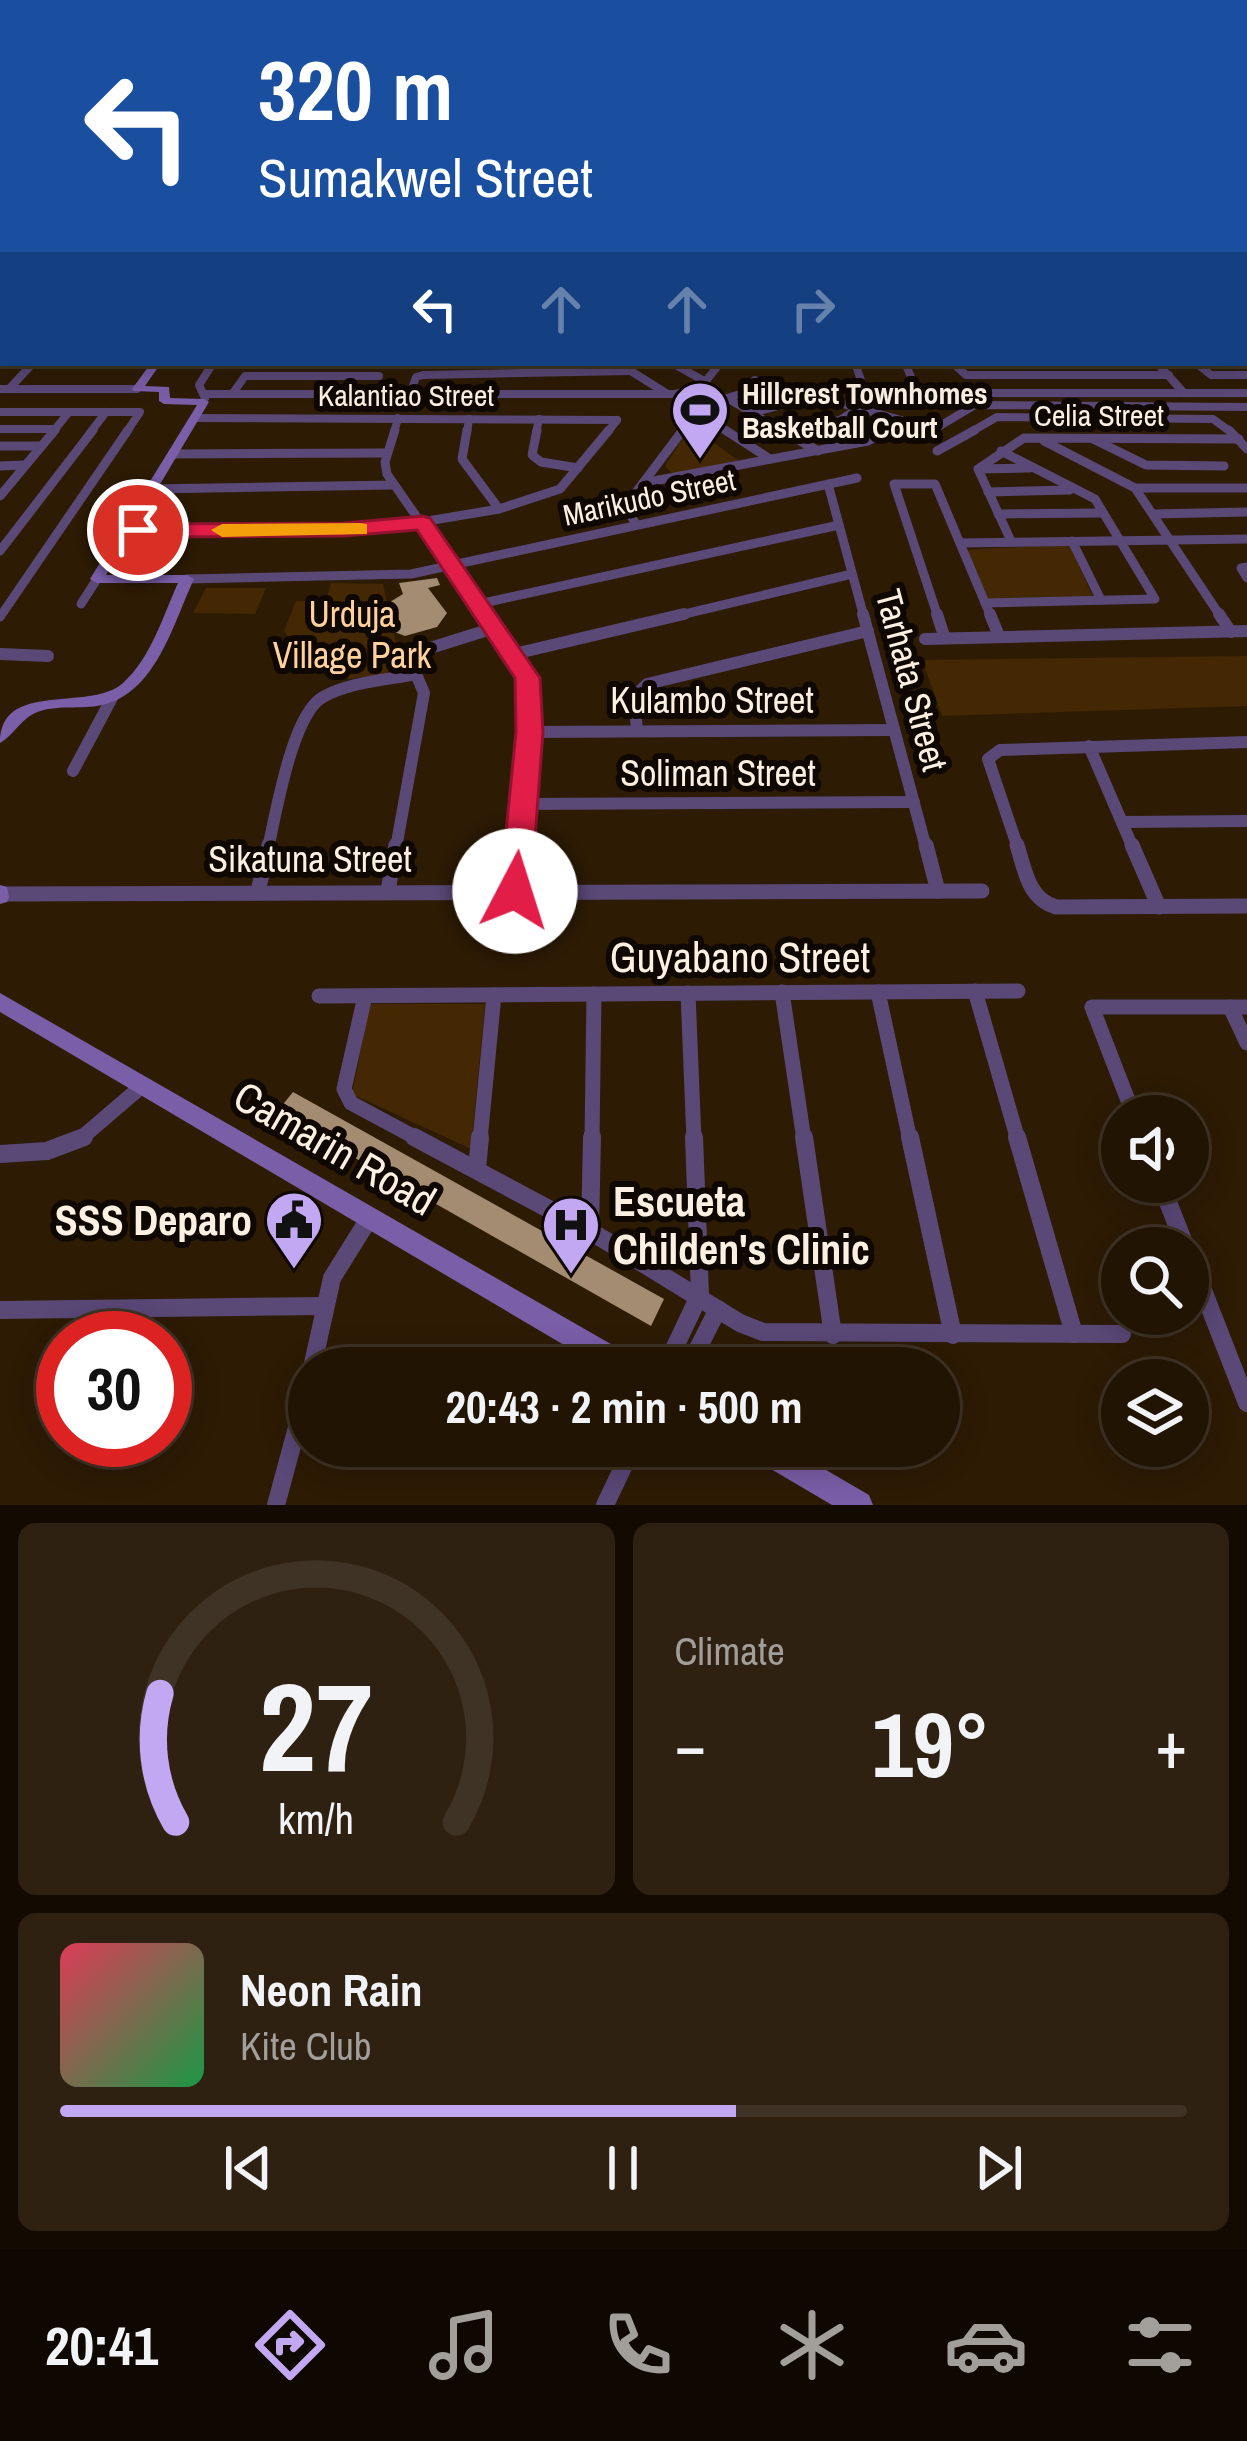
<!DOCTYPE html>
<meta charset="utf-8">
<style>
body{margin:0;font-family:"Archivo Narrow",sans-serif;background:#2e2112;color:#f1f3f6;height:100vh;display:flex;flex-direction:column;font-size:45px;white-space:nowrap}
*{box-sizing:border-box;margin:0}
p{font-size:39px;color:#a29e9a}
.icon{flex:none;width:66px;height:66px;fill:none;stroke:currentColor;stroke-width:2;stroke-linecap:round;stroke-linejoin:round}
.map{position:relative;height:1505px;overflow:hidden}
.panel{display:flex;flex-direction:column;gap:18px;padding:18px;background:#130b02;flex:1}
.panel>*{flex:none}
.banner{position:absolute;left:0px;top:0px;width:1248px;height:366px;box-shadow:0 6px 30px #0003,0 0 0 3px #3f3325;background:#1a4fa0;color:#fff;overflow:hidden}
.buttons{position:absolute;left:1101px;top:1095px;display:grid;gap:24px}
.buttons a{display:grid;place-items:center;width:108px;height:108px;border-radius:50%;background:#221403;box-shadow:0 6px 30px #0003,0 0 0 3px #3f3325;font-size:60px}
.speed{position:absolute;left:36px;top:1311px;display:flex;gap:24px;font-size:60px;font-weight:700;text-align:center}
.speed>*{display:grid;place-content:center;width:156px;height:156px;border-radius:50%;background:#221403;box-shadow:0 6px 30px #0003,0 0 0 3px #3f3325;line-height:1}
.speed .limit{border:18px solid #d22;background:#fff;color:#111}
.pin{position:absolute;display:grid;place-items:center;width:102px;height:102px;color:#fff;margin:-51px;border:6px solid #fff;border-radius:50%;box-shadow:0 3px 12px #0007}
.me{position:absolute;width:132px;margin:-66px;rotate:5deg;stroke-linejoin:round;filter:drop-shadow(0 0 9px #0008)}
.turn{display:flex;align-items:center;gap:42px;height:252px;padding:0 60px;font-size:54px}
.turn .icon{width:156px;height:156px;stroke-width:2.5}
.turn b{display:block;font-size:84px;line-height:102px}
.lanes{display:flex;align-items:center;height:114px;padding:0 60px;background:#0003;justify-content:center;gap:60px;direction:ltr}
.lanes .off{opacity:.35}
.big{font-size:90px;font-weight:700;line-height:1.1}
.panel .widget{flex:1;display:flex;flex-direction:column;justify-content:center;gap:18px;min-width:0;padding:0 42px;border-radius:18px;background:#2e2112}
.panel .dial{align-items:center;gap:0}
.dial svg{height:312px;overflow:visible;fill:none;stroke:#3f3325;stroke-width:7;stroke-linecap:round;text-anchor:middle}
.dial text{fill:#f1f3f6;stroke:none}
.song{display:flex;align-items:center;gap:36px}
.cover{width:144px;height:144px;border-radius:18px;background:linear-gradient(135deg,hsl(350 70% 55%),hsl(140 70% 35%))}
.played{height:12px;border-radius:6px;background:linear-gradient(90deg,#c2a8f2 60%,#3f3325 60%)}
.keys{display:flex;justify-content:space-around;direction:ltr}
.heat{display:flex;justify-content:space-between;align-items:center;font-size:66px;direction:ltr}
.panel .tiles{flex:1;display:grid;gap:18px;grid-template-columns:1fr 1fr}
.widget:last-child{grid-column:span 2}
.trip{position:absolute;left:288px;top:1347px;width:672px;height:120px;border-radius:60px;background:#221403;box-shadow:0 6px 30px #0003,0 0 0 3px #3f3325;font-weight:700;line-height:120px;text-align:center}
.tabs{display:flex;height:192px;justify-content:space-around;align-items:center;background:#0e0801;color:#a29e9a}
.tabs .icon{width:84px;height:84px}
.tabs .selected{color:#c2a8f2}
.tabs b{font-size:54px;color:#f1f3f6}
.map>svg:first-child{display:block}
.green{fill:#432803}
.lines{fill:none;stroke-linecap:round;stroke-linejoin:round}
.river{fill:#784f17;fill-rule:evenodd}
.building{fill:#a38c72}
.street-far5{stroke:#5a4877;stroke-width:6}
.street-far4{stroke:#5a4877;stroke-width:8}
.street-far3{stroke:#5a4877;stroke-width:9}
.street-far2{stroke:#5a4877;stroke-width:12}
.street-far1{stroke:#5a4877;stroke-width:15}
.street{stroke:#5a4877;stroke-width:18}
.secondary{fill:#7b5ea8;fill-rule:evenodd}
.route{fill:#e11d48;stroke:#92132f;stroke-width:3}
.slow{fill:#f59e0b}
.labels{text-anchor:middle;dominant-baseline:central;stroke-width:12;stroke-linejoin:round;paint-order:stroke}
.far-poi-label{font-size:30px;font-weight:bold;fill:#fcf0e2;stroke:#0f0802;text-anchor:start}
.far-street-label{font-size:30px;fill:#fcf0e2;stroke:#0f0802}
.park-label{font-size:36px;fill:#ffd19d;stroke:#0f0802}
.street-label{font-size:36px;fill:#fcf0e2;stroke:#0f0802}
.near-street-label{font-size:42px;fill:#fcf0e2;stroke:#0f0802}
.near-poi-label{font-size:42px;font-weight:bold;fill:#fcf0e2;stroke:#0f0802;text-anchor:start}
</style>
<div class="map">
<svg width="1247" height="1505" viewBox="0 0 1247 1505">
<rect width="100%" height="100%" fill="#2d1b04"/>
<!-- green -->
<g class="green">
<path d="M691,426L743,464L674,476L665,466Z"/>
<path d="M1069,544L1095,601L985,605L965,550Z"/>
<path d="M331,583L383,584L398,652L386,674L349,679L303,663L284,631L296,601H326Z"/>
<path d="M206,588H266L255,614L193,613Z"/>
<path d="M1247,656V706L942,716L922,660Z"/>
<path d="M370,1004H485L471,1149L352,1094Z"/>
</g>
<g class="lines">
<!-- river -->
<path class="river" d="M0,254L3,255V263L0,262Z"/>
</g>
<!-- building -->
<g class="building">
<path d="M437,578L440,585L428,588L447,613L437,627L405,636L379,626L377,610L403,594L399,583Z"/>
<path d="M293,1092L664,1299L651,1326L276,1113Z"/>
</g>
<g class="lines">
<!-- street-far5 -->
<path class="street-far5" d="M0,234L3,229"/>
<!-- street-far4 -->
<g class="street-far4">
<path d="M618,363L666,393"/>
<path d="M672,363L706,382"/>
<path d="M855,363L863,386L883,393H1247"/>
<path d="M905,363L918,393"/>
<path d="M953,363L966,375H1169"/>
<path d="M1157,363L1184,393"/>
<path d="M1196,363L1211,375H1247"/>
<path d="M755,380L905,421"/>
<path d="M10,388L33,363"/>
<path d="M0,389H137"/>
<path d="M233,393L245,376H379"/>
<path d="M204,394H675L702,386L720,363"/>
<path d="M410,394L416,377L423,375L631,371"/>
<path d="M205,398L199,385L213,363"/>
<path d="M727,398L786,433"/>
<path d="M727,398L770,385"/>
<path d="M0,412H140L126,433"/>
<path d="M755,412L814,397"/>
<path d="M195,418L617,420"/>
<path d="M707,418L729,433"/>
<path d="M0,429H56"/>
<path d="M786,430L840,420L883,393"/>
<path d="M52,433L69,412"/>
<path d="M90,433L106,412"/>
<path d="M394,433L398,418"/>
<path d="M467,433L469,419"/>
<path d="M536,433L539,419"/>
<path d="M607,433L617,420"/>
<path d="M680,433L701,405"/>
<path d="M884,433L905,421"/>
<path d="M928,433L975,405L1247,407"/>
<path d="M969,433L997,417L1213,419L1232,433"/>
</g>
<!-- street-far3 -->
<g class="street-far3">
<path d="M395,430L385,462L387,474L486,617"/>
<path d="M467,430L462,459L499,509"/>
<path d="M537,430L532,455L541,462L578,468"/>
<path d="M725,430L770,459"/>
<path d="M781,430L818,451"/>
<path d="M1229,430L1247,449"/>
<path d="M924,435L933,430"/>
<path d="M1093,439L1146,465L1224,466"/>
<path d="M1044,441L1135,488L1221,617"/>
<path d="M0,446H41"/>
<path d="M937,451L975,430"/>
<path d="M173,454L387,453"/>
<path d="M0,466L25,465"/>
<path d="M979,469L1030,468"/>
<path d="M643,483L868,441L889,430"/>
<path d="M828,484L864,617"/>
<path d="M1135,488H1247"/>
<path d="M152,489L393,485"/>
<path d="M988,492L1070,490"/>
<path d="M0,496L55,430"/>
<path d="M998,514L1102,513"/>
<path d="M1153,514L1247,512"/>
<path d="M636,524L628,511L631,499L683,430"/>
<path d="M127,530L386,528L499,509L560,489L609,430"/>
<path d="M1011,541L978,469L1024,438L1239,439"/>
<path d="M1072,541L1101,600"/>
<path d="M960,543L1247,539"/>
<path d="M0,551L93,430"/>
<path d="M1247,567L1241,568L1247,578"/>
<path d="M187,579L411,574L857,478"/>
<path d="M985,603L1155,599L1095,499L1001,451"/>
<path d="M81,604L97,579"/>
<path d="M479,604L839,525"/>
<path d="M0,617L128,430"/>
<path d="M672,617L852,574"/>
<path d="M938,617L894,484H935L991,617"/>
</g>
<!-- street-far2 -->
<g class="street-far2">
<path d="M484,614L528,678L530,732L519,848"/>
<path d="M863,614L926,848"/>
<path d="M937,614L944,636"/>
<path d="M990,614L999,636"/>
<path d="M1219,614L1231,632"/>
<path d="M925,639L1247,631"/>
<path d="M0,654L48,656"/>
<path d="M514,654L684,614"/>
<path d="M637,730L634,697L647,684L868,631"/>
<path d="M530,732L894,730"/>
<path d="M1089,746L1133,848"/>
<path d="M73,771L113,696"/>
<path d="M523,804L914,802"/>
<path d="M1122,822L1247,821"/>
<path d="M268,848C276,814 292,714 323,697C350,682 386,680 416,674"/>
<path d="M396,848L424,693L408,655L494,628"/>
<path d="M1018,848L988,759L1000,750L1247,742"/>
</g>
<!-- street-far1 -->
<g class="street-far1">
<path d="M926,845L938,891"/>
<path d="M1017,845C1025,870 1028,899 1056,907L1247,906"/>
<path d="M1132,845L1159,907"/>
<path d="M258,891L269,845"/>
<path d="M388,891L396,845"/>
<path d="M515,891L519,845"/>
<path d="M2,894L982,891"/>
<path d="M975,991L1018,1140"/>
<path d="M782,992L804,1140"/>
<path d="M878,992L910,1140"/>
<path d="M688,993L694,1140"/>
<path d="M319,996L1018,991"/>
<path d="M365,996L344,1089L351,1103L420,1140"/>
<path d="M1230,1007L1247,1043"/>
<path d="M1134,1116L1092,1007H1247"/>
<path d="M79,1140L142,1086"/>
<path d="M480,1140L494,995"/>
<path d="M592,1140L594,994"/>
</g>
<!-- street -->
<g class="street">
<path d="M414,1137L590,1231L740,1323L763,1332L1122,1334"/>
<path d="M804,1137L833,1335"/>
<path d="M910,1137L953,1335"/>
<path d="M1017,1137L1074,1334"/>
<path d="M0,1154L47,1151L84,1137"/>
<path d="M477,1169L480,1137"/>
<path d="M1160,1182L1186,1248"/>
<path d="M590,1231L592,1137"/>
<path d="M1188,1252L1247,1403"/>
<path d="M0,1310L324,1306"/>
<path d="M312,1368L332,1278L370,1217"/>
<path d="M665,1368L700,1294L694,1137"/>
<path d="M688,1368L718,1309"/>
<path d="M276,1505L309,1383"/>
<path d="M605,1505L633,1446"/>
</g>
<!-- secondary -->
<g class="secondary">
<path d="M151,363H161L145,386L169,387L170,398L204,399L209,402L106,575H187L194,579C173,624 156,693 102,705C81,710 55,704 35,713C20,720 13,736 0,743C0,679 89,713 123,683C151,658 163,616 178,583H97L90,579L197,405L164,404L159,401V392L133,391L132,389Z"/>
<path d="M0,885L7,887L9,897L7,902L0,904Z"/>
<path d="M0,993L637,1359L641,1368H603L0,1012Z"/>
<path d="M745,1446H785L869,1495L873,1505H832L749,1456Z"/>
</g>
</g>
<!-- sky -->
<linearGradient id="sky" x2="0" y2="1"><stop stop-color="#190f02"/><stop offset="0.45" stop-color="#463f3a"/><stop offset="1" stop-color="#463f3a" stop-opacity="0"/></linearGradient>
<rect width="1247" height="379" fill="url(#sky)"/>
<!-- route -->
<path class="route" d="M423,516L430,518L540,678L543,732L531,891L526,900H504L500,891L516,732L515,678L417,530L344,536L138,537L127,530L138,524L344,523Z"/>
<!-- slow -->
<path class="slow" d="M360,523L367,524V534L222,537L211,530L222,524Z"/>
<!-- icons -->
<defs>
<symbol id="stadium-pin" viewBox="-11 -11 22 30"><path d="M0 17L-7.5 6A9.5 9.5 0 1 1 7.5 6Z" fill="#c2a8f2" stroke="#0f0802"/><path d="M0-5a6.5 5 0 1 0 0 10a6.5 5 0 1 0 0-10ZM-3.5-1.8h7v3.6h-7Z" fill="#111"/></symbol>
<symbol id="civic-pin" viewBox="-11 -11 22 30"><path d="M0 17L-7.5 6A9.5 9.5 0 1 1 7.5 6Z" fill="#c2a8f2" stroke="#0f0802"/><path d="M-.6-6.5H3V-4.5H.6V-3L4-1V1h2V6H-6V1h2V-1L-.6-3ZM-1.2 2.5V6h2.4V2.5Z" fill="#111"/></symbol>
<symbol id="hospital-pin" viewBox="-11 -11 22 30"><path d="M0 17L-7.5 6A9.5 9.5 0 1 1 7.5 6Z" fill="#c2a8f2" stroke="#0f0802"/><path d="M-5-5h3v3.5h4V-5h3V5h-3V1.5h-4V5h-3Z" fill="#111"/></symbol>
</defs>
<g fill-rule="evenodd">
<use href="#stadium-pin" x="667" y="377" width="66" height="90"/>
<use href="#civic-pin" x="261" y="1187" width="66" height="90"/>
<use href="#hospital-pin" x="538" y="1192" width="66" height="90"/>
</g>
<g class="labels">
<!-- far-poi labels -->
<g class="far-poi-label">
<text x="742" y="393">Hillcrest Townhomes<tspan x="742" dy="34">Basketball Court</tspan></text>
</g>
<!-- far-street labels -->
<g class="far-street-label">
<text x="406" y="395">Kalantiao Street</text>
<text x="1099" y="415">Celia Street</text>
<text transform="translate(649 497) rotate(-12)">Marikudo Street</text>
</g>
<!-- park labels -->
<g class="park-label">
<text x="352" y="614">Urduja<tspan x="352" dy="41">Village Park</tspan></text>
</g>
<!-- street labels -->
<g class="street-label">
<text transform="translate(912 680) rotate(75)">Tarhata Street</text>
<text x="712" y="700">Kulambo Street</text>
<text x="718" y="773">Soliman Street</text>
<text x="310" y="859">Sikatuna Street</text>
</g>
<!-- near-street labels -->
<g class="near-street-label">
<text x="740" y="957">Guyabano Street</text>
<text transform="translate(335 1148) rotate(30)">Camarin Road</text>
</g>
<!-- near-poi labels -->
<g class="near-poi-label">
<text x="613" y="1201">Escueta<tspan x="613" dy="48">Childen's Clinic</tspan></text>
<text x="252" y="1220" text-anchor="end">SSS Deparo</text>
</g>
</g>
</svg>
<div class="buttons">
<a><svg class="icon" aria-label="sound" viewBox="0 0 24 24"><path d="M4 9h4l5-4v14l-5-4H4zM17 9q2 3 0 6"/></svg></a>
<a><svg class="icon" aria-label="search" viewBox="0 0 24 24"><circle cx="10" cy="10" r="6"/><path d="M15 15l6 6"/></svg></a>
<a><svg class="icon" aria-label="layers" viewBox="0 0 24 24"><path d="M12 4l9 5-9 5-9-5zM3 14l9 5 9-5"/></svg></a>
</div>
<div class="speed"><div class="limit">30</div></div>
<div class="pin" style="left:138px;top:530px;background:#d93025"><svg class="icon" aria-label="arrive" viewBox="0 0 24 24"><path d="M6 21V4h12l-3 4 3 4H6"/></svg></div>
<svg class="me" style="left:515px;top:891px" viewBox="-20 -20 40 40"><circle r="19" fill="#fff"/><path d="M0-13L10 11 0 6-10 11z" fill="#e11d48"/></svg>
<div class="trip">20:43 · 2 min · 500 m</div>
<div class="banner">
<div class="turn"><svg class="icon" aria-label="left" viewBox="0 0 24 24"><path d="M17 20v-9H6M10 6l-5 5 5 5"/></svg><div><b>320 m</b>Sumakwel Street</div></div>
<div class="lanes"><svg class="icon" aria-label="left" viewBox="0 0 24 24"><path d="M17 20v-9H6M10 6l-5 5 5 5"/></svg><svg class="icon off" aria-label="ahead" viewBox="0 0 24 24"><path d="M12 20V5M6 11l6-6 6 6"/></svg><svg class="icon off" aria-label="ahead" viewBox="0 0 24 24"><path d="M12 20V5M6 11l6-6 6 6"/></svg><svg class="icon off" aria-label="right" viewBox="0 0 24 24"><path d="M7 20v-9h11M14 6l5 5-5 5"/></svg></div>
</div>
</div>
<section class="panel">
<div class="tiles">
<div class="widget dial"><svg viewBox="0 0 100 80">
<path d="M14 69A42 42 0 1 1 86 69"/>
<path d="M14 69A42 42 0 0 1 10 36" stroke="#c2a8f2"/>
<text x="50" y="56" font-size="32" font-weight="700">27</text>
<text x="50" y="72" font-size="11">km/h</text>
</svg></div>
<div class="widget"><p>Climate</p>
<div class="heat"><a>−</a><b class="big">19°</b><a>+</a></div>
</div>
<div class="widget">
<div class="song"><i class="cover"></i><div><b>Neon Rain</b><p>Kite Club</p></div></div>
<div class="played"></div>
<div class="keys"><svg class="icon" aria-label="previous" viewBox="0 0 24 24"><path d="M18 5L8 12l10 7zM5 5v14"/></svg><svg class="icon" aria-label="pause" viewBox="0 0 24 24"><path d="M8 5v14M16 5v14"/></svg><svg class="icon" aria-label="next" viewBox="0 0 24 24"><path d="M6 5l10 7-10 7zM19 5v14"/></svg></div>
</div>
</div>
</section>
<nav class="tabs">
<b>20:41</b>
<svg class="icon selected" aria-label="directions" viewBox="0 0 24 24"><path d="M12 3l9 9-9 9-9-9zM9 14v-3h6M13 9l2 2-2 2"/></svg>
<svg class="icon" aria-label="music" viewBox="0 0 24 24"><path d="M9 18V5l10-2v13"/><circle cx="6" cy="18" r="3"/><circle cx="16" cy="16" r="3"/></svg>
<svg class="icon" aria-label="phone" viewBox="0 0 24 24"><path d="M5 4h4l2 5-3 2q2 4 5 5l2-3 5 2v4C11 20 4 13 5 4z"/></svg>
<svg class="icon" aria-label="climate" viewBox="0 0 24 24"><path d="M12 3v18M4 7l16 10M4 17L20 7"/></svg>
<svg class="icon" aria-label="car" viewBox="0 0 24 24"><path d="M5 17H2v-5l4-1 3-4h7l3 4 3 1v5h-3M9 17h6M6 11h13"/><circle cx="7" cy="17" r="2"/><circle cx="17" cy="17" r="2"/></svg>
<svg class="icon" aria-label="filters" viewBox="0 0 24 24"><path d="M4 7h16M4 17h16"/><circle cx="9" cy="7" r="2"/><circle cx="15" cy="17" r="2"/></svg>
</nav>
